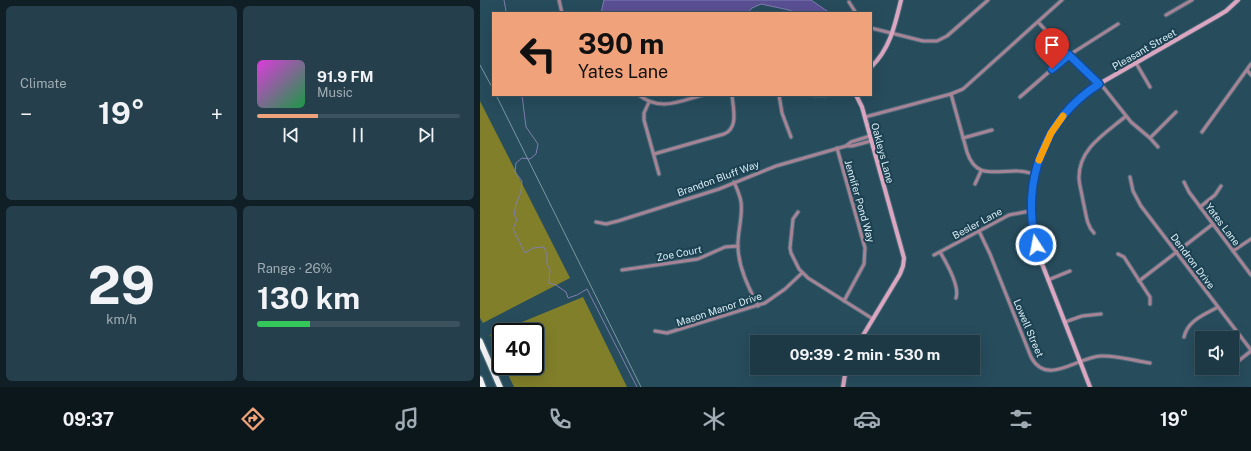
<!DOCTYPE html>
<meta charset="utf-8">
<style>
body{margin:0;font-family:"Public Sans",sans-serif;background:#25404c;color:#f1f3f6;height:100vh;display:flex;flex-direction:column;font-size:15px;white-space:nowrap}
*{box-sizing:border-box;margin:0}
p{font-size:13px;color:#a0acb3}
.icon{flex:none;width:22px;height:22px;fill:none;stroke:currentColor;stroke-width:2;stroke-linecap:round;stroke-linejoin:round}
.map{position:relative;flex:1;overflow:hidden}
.side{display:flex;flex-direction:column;gap:6px;padding:6px;background:#101f26;width:480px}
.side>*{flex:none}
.banner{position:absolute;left:12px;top:12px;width:380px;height:84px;border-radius:0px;box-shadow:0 4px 16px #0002,0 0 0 1px #3b535e;background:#f0a27a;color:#111;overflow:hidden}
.controls{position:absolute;left:715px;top:331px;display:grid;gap:8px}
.controls a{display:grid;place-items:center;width:44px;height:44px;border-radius:0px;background:#1d3945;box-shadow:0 4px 16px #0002,0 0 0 1px #3b535e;font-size:20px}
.speed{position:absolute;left:12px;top:323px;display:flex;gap:8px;font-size:20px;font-weight:700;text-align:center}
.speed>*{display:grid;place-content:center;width:52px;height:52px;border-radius:50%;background:#1d3945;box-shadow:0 4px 16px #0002,0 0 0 1px #3b535e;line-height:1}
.speed .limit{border:2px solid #111;border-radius:6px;background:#fff;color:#111}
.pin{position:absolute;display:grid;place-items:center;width:34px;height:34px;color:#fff;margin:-41px -17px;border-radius:50% 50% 50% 0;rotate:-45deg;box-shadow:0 0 4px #0007}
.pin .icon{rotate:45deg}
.me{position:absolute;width:44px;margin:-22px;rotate:349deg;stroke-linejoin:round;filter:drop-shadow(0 0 3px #0008)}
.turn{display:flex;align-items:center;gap:14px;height:84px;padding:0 20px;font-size:18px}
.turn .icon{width:52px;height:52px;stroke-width:2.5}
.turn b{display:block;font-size:28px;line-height:34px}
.big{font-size:30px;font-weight:700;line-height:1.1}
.side .tile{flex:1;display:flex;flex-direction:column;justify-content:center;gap:6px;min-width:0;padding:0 14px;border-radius:6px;background:#25404c}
.side .dial{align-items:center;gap:0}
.dial b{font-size:52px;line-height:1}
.song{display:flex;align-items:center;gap:12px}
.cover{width:48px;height:48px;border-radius:6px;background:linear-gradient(135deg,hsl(300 70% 55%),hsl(140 70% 35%))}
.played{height:4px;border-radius:2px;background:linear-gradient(90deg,#f0a27a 30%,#3b535e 30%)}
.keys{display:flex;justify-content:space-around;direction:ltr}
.heat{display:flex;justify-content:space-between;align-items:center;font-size:22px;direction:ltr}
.charge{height:6px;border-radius:3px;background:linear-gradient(90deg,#34c759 26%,#3b535e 0)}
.side .tiles{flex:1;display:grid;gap:6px;grid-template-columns:repeat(2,1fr)}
.trip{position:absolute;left:270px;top:335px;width:230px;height:40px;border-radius:0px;background:#1d3945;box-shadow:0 4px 16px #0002,0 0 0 1px #3b535e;font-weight:700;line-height:40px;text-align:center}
.menu{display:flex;height:64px;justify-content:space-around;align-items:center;background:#0c171c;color:#a0acb3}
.menu .icon{width:28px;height:28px}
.menu .on{color:#f0a27a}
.menu b{font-size:18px;color:#f1f3f6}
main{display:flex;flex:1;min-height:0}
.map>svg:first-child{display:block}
.forest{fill:#817f29}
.water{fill:#594f93;stroke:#7f7eb0}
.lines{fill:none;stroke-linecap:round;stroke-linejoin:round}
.stream{stroke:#7f7eb0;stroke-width:1}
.street-casing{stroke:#476978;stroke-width:5}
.secondary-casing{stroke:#476978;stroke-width:6}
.highway-casing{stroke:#476978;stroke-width:8}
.street{stroke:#a78495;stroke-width:3}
.secondary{stroke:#dca6c1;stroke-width:4}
.highway{stroke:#f4f4f4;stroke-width:5.5}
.rail{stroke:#7b98a5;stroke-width:1}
.route-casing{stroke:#114b97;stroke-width:10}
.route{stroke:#1a73e8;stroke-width:7}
.slow{stroke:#f59e0b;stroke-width:7}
.labels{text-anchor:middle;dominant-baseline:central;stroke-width:4;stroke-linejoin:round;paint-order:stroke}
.street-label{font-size:10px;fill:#d8ecf5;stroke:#1c4151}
</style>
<main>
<section class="side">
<div class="tiles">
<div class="tile"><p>Climate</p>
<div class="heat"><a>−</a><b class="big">19°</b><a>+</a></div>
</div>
<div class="tile">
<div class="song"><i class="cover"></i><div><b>91.9 FM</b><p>Music</p></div></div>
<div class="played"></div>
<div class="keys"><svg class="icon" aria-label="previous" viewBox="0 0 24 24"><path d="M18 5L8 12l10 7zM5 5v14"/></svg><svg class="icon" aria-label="pause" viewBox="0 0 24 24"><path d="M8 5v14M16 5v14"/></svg><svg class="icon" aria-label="next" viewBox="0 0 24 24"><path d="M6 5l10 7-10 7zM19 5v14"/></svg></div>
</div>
<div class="tile dial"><b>29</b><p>km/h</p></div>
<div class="tile"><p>Range · 26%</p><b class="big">130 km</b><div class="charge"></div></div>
</div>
</section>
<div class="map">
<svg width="771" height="387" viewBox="0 0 771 387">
<rect width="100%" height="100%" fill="#274c5c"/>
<!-- forest -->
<g class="forest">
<path d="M0,101L90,278L3,323L0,318Z"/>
<path d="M103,297L147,387H34L24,366H55V332H21V360L10,335Z"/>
</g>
<!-- water -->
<path class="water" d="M124,0H331L350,13H315L309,10L281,4L272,8L268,13H121Z"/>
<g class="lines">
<!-- stream -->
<g class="stream">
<path d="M24,0L26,11L28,13"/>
<path d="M42,95L46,127L58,144L56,154L50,159L42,158L36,163L35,172L42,181L41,192L36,204L34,215L37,219L33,229L45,253L53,248L64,247L67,255V264L70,270L69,283L76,285L86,292L88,298L97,295L107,289L157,387"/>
</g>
<defs>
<g id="street">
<path d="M79,0L82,13"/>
<path d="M369,2L376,13"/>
<path d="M686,15L712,0"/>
<path d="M558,22L589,55L624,88L651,122L670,138L678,147"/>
<path d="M391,28L443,41H457L467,36L508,0"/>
<path d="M656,63L670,87"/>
<path d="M767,70L771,75"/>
<path d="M471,94L487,152C496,180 516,170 538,171C544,171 549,173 554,174"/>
<path d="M159,95C180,112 200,101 223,95"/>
<path d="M299,95L302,113L311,137"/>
<path d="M334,95H346"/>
<path d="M540,97L586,57L638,24"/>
<path d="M169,102L164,113V120L179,174"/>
<path d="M385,117L471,94L483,89L582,0"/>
<path d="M722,132L771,64"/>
<path d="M390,136L371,142L366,146H372L391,141"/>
<path d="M483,138L512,130"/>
<path d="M670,138L696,112"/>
<path d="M357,148L385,248L384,264L364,301"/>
<path d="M174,154L244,134C259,128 253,108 252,95"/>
<path d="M650,177L653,191L661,206L771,350"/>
<path d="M254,182C257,189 260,195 261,202C263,218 257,233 258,248C259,269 269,288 278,306"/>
<path d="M704,182L709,192L771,275"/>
<path d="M495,184L501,171"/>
<path d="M720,207L735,195L741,186"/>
<path d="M318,212L313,219L310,248L311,253L319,269L328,278L393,319"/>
<path d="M116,222L126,224L138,221L239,189L296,166L366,146"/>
<path d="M499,231L510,254L551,357C567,387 597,357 621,356C637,355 654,361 670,363"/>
<path d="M614,233C606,225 606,212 603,201C602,193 599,185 599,177C599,148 626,133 646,116"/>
<path d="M753,251L771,239"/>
<path d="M460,252C466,262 480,286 476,298"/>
<path d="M638,254L644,257L666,291L670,297V304"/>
<path d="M454,255L529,215L550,211"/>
<path d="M142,270L218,259L245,247L258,246"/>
<path d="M568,280L590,271"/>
<path d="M659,281L733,224"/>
<path d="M585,322L602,316L621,314"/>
<path d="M175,331L187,333L285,303L305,289L322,273"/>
<path d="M704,337C708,320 724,315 738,307"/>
<path d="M752,366L771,351"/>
</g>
<g id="secondary">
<path d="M391,67C410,49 415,25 421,0"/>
<path d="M376,95L382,107L424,258L423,266L420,274L379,342"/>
<path d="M363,387L366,368"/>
<path d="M610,387L559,256C537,191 562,121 619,84L736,17L746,11L758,0"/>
</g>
<g id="highway">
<path d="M0,341L20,387"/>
<path d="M0,379L3,387"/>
</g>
</defs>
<!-- street casing -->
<use href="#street" class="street-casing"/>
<!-- secondary casing -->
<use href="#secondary" class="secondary-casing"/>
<!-- highway casing -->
<use href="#highway" class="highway-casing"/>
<!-- street -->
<use href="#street" class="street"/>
<!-- secondary -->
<use href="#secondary" class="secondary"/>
<!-- highway -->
<use href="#highway" class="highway"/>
<!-- rail -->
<g class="rail">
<path d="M0,65L13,89"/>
<path d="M16,95L161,387"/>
</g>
</g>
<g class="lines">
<defs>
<path id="route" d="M556,245C541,181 564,119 619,84L589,55L572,69"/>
</defs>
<!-- route casing -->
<use href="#route" class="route-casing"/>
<!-- route -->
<use href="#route" class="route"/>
<!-- slow -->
<path class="slow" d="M559,160L571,133L583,116"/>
</g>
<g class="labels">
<!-- street labels -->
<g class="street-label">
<text transform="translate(664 49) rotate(-30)">Pleasant Street</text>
<text transform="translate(403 153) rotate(75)">Oakleys Lane</text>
<text transform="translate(238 178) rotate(-20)">Brandon Bluff Way</text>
<text transform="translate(380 201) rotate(74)">Jennifer Pond Way</text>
<text transform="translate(497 223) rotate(-28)">Besler Lane</text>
<text transform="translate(743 224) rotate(53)">Yates Lane</text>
<text transform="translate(199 253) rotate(-11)">Zoe Court</text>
<text transform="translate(713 261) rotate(53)">Dendron Drive</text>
<text transform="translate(239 309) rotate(-18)">Mason Manor Drive</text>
<text transform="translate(549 328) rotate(67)">Lowell Street</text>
</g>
</g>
</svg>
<div class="controls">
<a><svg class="icon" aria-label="sound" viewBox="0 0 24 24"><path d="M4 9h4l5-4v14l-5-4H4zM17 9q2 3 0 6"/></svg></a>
</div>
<div class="speed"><div class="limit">40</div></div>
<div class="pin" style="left:572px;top:69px;background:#d93025"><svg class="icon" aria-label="arrive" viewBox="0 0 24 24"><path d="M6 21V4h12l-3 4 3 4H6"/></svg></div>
<svg class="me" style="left:556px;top:245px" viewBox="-20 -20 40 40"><circle r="17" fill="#1a73e8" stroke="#fff" stroke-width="3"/><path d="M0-11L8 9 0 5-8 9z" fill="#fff"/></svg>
<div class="trip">09:39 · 2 min · 530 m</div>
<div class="banner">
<div class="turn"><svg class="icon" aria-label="left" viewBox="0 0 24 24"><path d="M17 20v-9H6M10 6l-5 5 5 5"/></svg><div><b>390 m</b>Yates Lane</div></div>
</div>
</div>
</main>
<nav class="menu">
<b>09:37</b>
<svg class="icon on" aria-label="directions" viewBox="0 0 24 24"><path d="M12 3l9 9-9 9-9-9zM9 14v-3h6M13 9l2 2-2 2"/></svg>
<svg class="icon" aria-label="music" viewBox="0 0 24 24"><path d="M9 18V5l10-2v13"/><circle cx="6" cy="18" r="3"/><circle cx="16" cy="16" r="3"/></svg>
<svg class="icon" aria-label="phone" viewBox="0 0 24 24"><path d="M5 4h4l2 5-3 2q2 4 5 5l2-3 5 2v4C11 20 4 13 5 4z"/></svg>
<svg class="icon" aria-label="climate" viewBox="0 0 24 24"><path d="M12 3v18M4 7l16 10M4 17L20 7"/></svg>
<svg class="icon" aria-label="car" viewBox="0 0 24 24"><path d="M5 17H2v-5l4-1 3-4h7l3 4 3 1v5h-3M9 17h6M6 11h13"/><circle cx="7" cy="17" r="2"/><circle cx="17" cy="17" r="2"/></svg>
<svg class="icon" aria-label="filters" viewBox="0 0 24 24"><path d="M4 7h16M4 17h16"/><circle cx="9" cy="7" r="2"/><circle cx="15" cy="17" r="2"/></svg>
<b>19°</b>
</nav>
